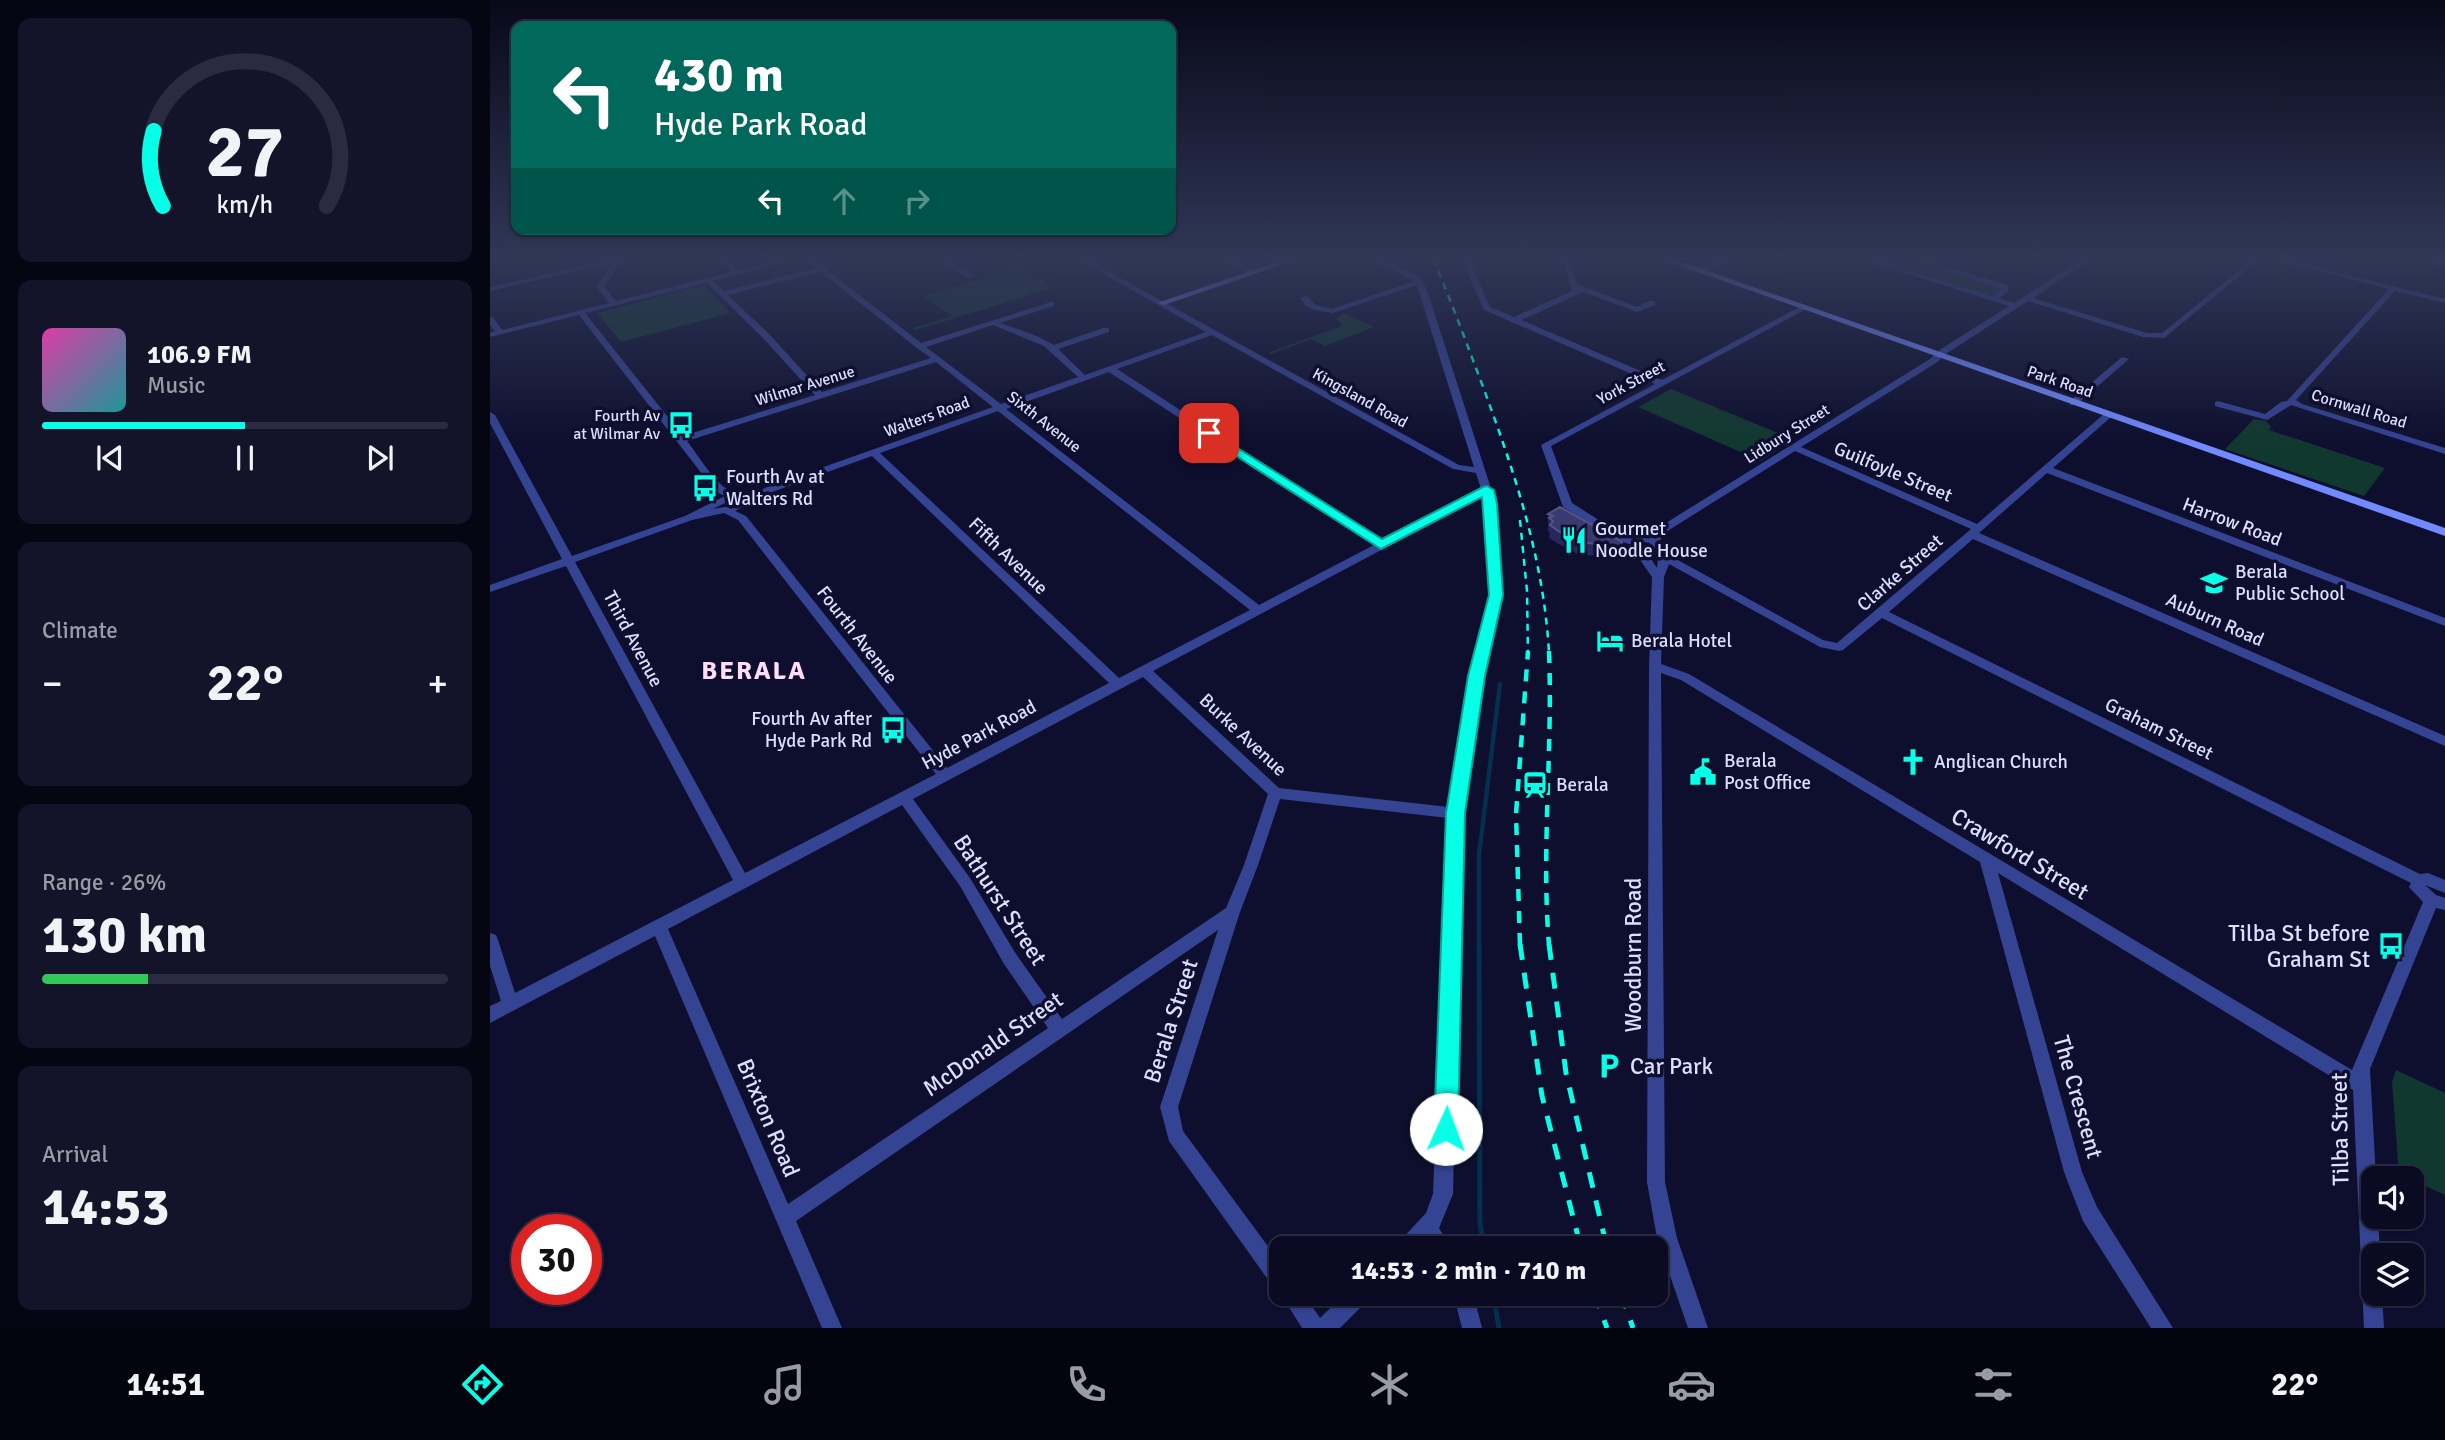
<!DOCTYPE html>
<meta charset="utf-8">
<style>
body{margin:0;font-family:Signika,sans-serif;background:#13142a;color:#f1f3f6;height:100vh;display:flex;flex-direction:column;font-size:26px;white-space:nowrap}
*{box-sizing:border-box;margin:0}
p{font-size:23px;color:#999ba5}
.icon{flex:none;width:38px;height:38px;fill:none;stroke:currentColor;stroke-width:2;stroke-linecap:round;stroke-linejoin:round}
.map{position:relative;flex:1;overflow:hidden}
.side{display:flex;flex-direction:column;gap:18px;padding:18px;background:#060613;width:490px}
.side>*{flex:none}
.hud{position:absolute;left:21px;top:21px;width:665px;height:214px;border-radius:14px;box-shadow:0 2px 5px #0004,0 0 0 2px #2a2b40;background:#00695c;color:#fff;overflow:hidden}
.tools{position:absolute;left:1871px;top:1166px;display:grid;gap:14px}
.tools a{display:grid;place-items:center;width:63px;height:63px;border-radius:14px;background:#0a0b22;box-shadow:0 2px 5px #0004,0 0 0 2px #2a2b40;font-size:35px}
.speed{position:absolute;left:21px;top:1214px;display:flex;gap:14px;font-size:35px;font-weight:700;text-align:center}
.speed>*{display:grid;place-content:center;width:91px;height:91px;border-radius:50%;background:#0a0b22;box-shadow:0 2px 5px #0004,0 0 0 2px #2a2b40;line-height:1}
.speed .limit{border:10px solid #d22;background:#fff;color:#111}
.pin{position:absolute;display:grid;place-items:center;width:60px;height:60px;color:#fff;margin:-30px;border-radius:14px;box-shadow:0 4px 10px #0006}
.me{position:absolute;width:77px;margin:-38px;rotate:2deg;stroke-linejoin:round;filter:drop-shadow(0 0 5px #0008)}
.turn{display:flex;align-items:center;gap:24px;height:147px;padding:0 28px;font-size:32px}
.turn .icon{width:91px;height:91px;stroke-width:2.5}
.turn b{display:block;font-size:49px;line-height:60px}
.lanes{display:flex;align-items:center;height:66px;padding:0 28px;background:#0003;justify-content:center;gap:35px;direction:ltr}
.lanes .off{opacity:.35}
.big{font-size:52px;font-weight:700;line-height:1.1}
.side .card{flex:1;display:flex;flex-direction:column;justify-content:center;gap:10px;min-width:0;padding:0 24px;border-radius:14px;background:#13142a}
.side .dial{align-items:center;gap:0}
.dial svg{height:182px;overflow:visible;fill:none;stroke:#2a2b40;stroke-width:7;stroke-linecap:round;text-anchor:middle}
.dial text{fill:#f1f3f6;stroke:none}
.song{display:flex;align-items:center;gap:21px}
.cover{width:84px;height:84px;border-radius:10px;background:linear-gradient(135deg,hsl(320 70% 55%),hsl(180 70% 35%))}
.played{height:7px;border-radius:4px;background:linear-gradient(90deg,#07ffe8 50%,#2a2b40 50%)}
.keys{display:flex;justify-content:space-around;direction:ltr}
.heat{display:flex;justify-content:space-between;align-items:center;font-size:38px;direction:ltr}
.charge{height:10px;border-radius:5px;background:linear-gradient(90deg,#34c759 26%,#2a2b40 0)}
.trip{position:absolute;left:779px;top:1236px;width:399px;height:70px;border-radius:14px;background:#0a0b22;box-shadow:0 2px 5px #0004,0 0 0 2px #2a2b40;font-weight:700;line-height:70px;text-align:center}
.dock{display:flex;height:112px;justify-content:space-around;align-items:center;background:#04040e;color:#999ba5}
.dock .icon{width:49px;height:49px}
.dock .active{color:#07ffe8}
.dock b{font-size:32px;color:#f1f3f6}
main{display:flex;flex:1;min-height:0}
.map>svg:first-child{display:block}
.green{fill:#11382f}
.lines{fill:none;stroke-linecap:round;stroke-linejoin:round}
.stream-far1{stroke:#052f50;stroke-width:4.5}
.stream{stroke:#052f50;stroke-width:5}
.street{fill:#344392;fill-rule:evenodd}
.secondary{fill:#728aff;fill-rule:evenodd}
.rail-far2{stroke:#07ffe8;stroke-width:2.5;stroke-dasharray:7 6;stroke-linecap:butt}
.rail-far1{stroke:#07ffe8;stroke-width:4.5;stroke-dasharray:12 10;stroke-linecap:butt}
.rail{stroke:#07ffe8;stroke-width:5;stroke-dasharray:16 13;stroke-linecap:butt}
.wall{fill:#27265d}
.building{fill:#3a3a6f;stroke:#535385;stroke-width:2}
.route{fill:#07ffe8;stroke:#05a697;stroke-width:2}
.labels{text-anchor:middle;dominant-baseline:central;stroke-width:7;stroke-linejoin:round;paint-order:stroke}
.far-street-label{font-size:16px;fill:#dbdeff;stroke:#0e0f2e}
.far-poi-label{font-size:16px;fill:#dbdeff;stroke:#0e0f2e;text-anchor:end}
.street-label{font-size:19px;fill:#dbdeff;stroke:#0e0f2e}
.poi-label{font-size:19px;fill:#dbdeff;stroke:#0e0f2e;text-anchor:start}
.near-street-label{font-size:23px;fill:#dbdeff;stroke:#0e0f2e}
.near-poi-label{font-size:23px;fill:#dbdeff;stroke:#0e0f2e;text-anchor:end}
.district-label{font-size:26px;font-weight:bold;letter-spacing:2px;fill:#ffddf9;stroke:#0e0f2e}
</style>
<main>
<section class="side">
<div class="card dial"><svg viewBox="0 0 100 80">
<path d="M14 69A42 42 0 1 1 86 69"/>
<path d="M14 69A42 42 0 0 1 10 36" stroke="#07ffe8"/>
<text x="50" y="56" font-size="32" font-weight="700">27</text>
<text x="50" y="72" font-size="11">km/h</text>
</svg></div>
<div class="card">
<div class="song"><i class="cover"></i><div><b>106.9 FM</b><p>Music</p></div></div>
<div class="played"></div>
<div class="keys"><svg class="icon" aria-label="previous" viewBox="0 0 24 24"><path d="M18 5L8 12l10 7zM5 5v14"/></svg><svg class="icon" aria-label="pause" viewBox="0 0 24 24"><path d="M8 5v14M16 5v14"/></svg><svg class="icon" aria-label="next" viewBox="0 0 24 24"><path d="M6 5l10 7-10 7zM19 5v14"/></svg></div>
</div>
<div class="card"><p>Climate</p>
<div class="heat"><a>−</a><b class="big">22°</b><a>+</a></div>
</div>
<div class="card"><p>Range · 26%</p><b class="big">130 km</b><div class="charge"></div></div>
<div class="card"><p>Arrival</p><b class="big">14:53</b></div>
</section>
<div class="map">
<svg width="1955" height="1328" viewBox="0 0 1955 1328">
<rect width="100%" height="100%" fill="#0e0f2e"/>
<!-- green -->
<g class="green">
<path d="M1380,259H1417L1511,289L1503,295H1497Z"/>
<path d="M592,267L594,268L552,281L562,288L426,330L423,328L462,316L433,296L529,268L549,280Z"/>
<path d="M214,285L240,313L131,342L107,313Z"/>
<path d="M854,313L884,327L835,346L821,339L781,354L778,353L852,326L847,318Z"/>
<path d="M1181,389L1303,439L1271,461L1148,407Z"/>
<path d="M1764,419L1776,421L1781,427L1779,430L1895,468L1874,496L1735,449Z"/>
<path d="M1906,1070L1955,1093V1195L1922,1180V1178L1909,1175L1902,1082Z"/>
</g>
<g class="lines">
<!-- stream-far1 -->
<path class="stream-far1" d="M989,945V855L1010,684"/>
<!-- stream -->
<g class="stream">
<path d="M989,944L990,1224L995,1248"/>
<path d="M1003,1293L1009,1328"/>
</g>
<!-- street -->
<g class="street">
<path d="M123,259H133L114,286L126,301L241,272L230,259H237L247,271L294,259H306L223,281L234,291L326,268L315,259H323L431,343L561,302H564V306L510,323L547,336L564,345L613,328H619V332L568,349L595,375L716,332L587,259H596L969,465L984,467L927,285L843,313L824,310L816,306L810,298L817,296L825,305L842,309L925,281L879,259H888L930,276L938,293L1006,504L1012,595L992,675L972,813L963,1194L949,1228L961,1248H939L936,1242L931,1248H907L910,1241L936,1213L943,1194L958,818L790,799L768,865L750,912L688,1107L693,1131L791,1264V1293H813L830,1318L856,1293H881L878,1300L850,1328H812L790,1293L791,1291L784,1288L679,1141L670,1107L728,930L306,1221L352,1328H332L165,936L0,1023V1006L11,1001L0,966V933L6,935L8,940L25,993L243,880L76,566L0,592V585L72,559L0,423V412L5,415L82,556L195,516L235,496L226,492L89,315L0,337V333L5,331L0,325V317H3L12,330L119,303L106,286L122,263L0,291V287ZM331,272L427,348L441,358L332,392L279,334L238,295ZM217,283L273,338L325,395L193,436L95,313ZM503,325L554,346L588,377L511,404L436,347ZM722,335L963,469L986,473L991,489L892,541L627,369ZM446,362L503,407L277,487L265,493C257,490 251,495 243,492C227,487 208,455 197,441ZM619,372L884,545L769,605L516,409ZM508,411L760,610L629,678L390,453ZM382,456L619,683L457,768L256,516L245,511L285,491ZM993,496L996,504L1000,595L980,675L959,807L789,788L663,671ZM256,498L241,506L223,509L239,501ZM234,513L248,520L446,774L255,873L85,562L202,520ZM653,677L778,794L754,865L736,908L572,1019L526,954L480,878L423,799ZM412,805L470,886L514,964L558,1028L298,1204L178,929Z"/>
<path d="M446,259H455L486,276L479,278Z"/>
<path d="M733,259H743L768,272L761,274Z"/>
<path d="M971,259H979L1000,307L1024,317L1082,291L1073,259H1080L1087,284L1147,307L1159,301H1165V305L1147,312L1094,292L1031,320L1172,380L1311,306L1318,308L1061,446L1082,503L1134,536L1144,539L1152,536L1161,537L1171,526L1440,359L1451,349L1519,306L1372,259H1382L1502,296L1511,289L1419,259H1430L1518,285V292L1509,298L1524,303L1593,259H1601L1543,298L1657,333H1672L1763,259H1770L1674,338L1653,337L1538,301L1457,353L1446,363L1311,447L1487,524L1615,413H1621V417L1563,468L1955,618V626L1557,473L1489,533L1955,736V746L1483,539L1399,612L1930,874L1938,873L1955,880V893L1935,885L1946,895L1955,898V910L1946,908L1880,1069L1886,1178H1883V1216H1888L1890,1255H1883V1293H1892L1894,1328H1874L1863,1090L1508,873L1592,1172L1607,1207L1683,1328H1661L1593,1221L1574,1172L1490,862L1191,680L1171,673L1175,1182L1187,1238L1218,1328H1198L1167,1238L1157,1182L1159,667L1162,577L1139,544L1126,540L1073,507L1051,445L1165,384L994,310ZM1305,451L1481,529L1347,643L1333,640L1177,554L1172,550L1169,541L1179,530ZM1154,542L1160,543L1161,548L1157,549L1151,548L1150,545ZM1164,554L1168,557L1167,568L1159,556ZM1179,564L1330,647L1349,651L1353,650L1392,618L1921,883L1919,887L1933,902L1862,1070L1199,674L1171,664L1174,577Z"/>
<path d="M1231,259H1241L1213,273L1206,271Z"/>
<path d="M1782,259H1793L1955,299V303L1905,291L1806,400L1812,404L1955,448V454L1801,405L1777,420L1725,406V402L1728,401L1775,414L1791,402L1797,401L1899,289Z"/>
<path d="M1930,259L1955,262V266L1932,260Z"/>
<path d="M1632,357L1639,359L1586,405H1580V401Z"/>
<path d="M963,1293H983L992,1328H972Z"/>
</g>
<!-- secondary -->
<g class="secondary">
<path d="M796,259H808L674,305L667,303Z"/>
<path d="M1171,259H1183L1955,528V536Z"/>
</g>
<!-- rail-far2 -->
<g class="rail-far2">
<path d="M943,259C961,300 976,342 992,384C1024,471 1054,559 1059,653"/>
<path d="M1030,520L1037,591L1038,653"/>
</g>
<!-- rail-far1 -->
<g class="rail-far1">
<path d="M1059,651C1063,749 1051,848 1059,945"/>
<path d="M1030,945L1026,814L1038,651"/>
</g>
<!-- rail -->
<g class="rail">
<path d="M1030,944L1052,1096L1091,1248"/>
<path d="M1059,944L1076,1073L1117,1248"/>
<path d="M1104,1293L1117,1328"/>
<path d="M1131,1293L1143,1328"/>
</g>
</g>
<!-- wall -->
<path class="wall" d="M1058,514L1132,547L1130,559L1088,554L1067,543L1059,538L1060,532L1058,531Z"/>
<!-- building -->
<path class="building" d="M1070,507L1132,542V547L1089,542L1068,531L1060,525L1063,521L1059,518L1063,516L1058,514Z"/>
<!-- sky -->
<linearGradient id="sky" x2="0" y2="1"><stop stop-color="#080819"/><stop offset="0.58" stop-color="#303757"/><stop offset="1" stop-color="#303757" stop-opacity="0"/></linearGradient>
<rect width="1955" height="445" fill="url(#sky)"/>
<!-- route -->
<path class="route" d="M719,430L892,539L993,487L997,486L1004,490L1007,504L1013,595L995,676L975,813L968,1129L965,1138L956,1141L948,1138L944,1129L956,813L978,676L999,595L992,497L891,549L715,436L713,433Z"/>
<!-- icons -->
<defs>
<symbol id="bus-bare" viewBox="-9 -9 18 18"><path d="M-5-6H5V4H4V6H2V4H-2V6H-4V4H-5ZM-3.5-4V0h7V-4ZM-3.5 1.2v1.5H-2V1.2ZM2 1.2v1.5H3.5V1.2Z" fill="#07ffe8" stroke="#0e0f2e" stroke-width="2.5" paint-order="stroke"/></symbol>
<symbol id="restaurant-bare" viewBox="-9 -9 18 18"><path d="M-5-6h1v4h1v-4h1v4h1v-4h1v5L-1.5 .5V6h-2V.5L-5-1ZM5-6V6H3V1.5H1.5Q1.5-4 5-6Z" fill="#07ffe8" stroke="#0e0f2e" stroke-width="2.5" paint-order="stroke"/></symbol>
<symbol id="school-bare" viewBox="-9 -9 18 18"><path d="M0-5L7-2L0 1L-7-2ZM-4 1L0 2.5L4 1V4Q0 6-4 4Z" fill="#07ffe8" stroke="#0e0f2e" stroke-width="2.5" paint-order="stroke"/></symbol>
<symbol id="hotel-bare" viewBox="-9 -9 18 18"><path d="M-6-4.5h1.5V1H6V5H4.5V3h-9V5H-6ZM-4 0a1.8 1.8 0 1 1 3.6 0ZM.5 0V-2.5h3Q6-2.5 6 0Z" fill="#07ffe8" stroke="#0e0f2e" stroke-width="2.5" paint-order="stroke"/></symbol>
<symbol id="church-bare" viewBox="-9 -9 18 18"><path d="M-1.2-6h2.4v3.5h3.3v2.4h-3.3V6h-2.4V-.1h-3.3v-2.4h3.3Z" fill="#07ffe8" stroke="#0e0f2e" stroke-width="2.5" paint-order="stroke"/></symbol>
<symbol id="civic-bare" viewBox="-9 -9 18 18"><path d="M-.6-6.5H3V-4.5H.6V-3L4-1V1h2V6H-6V1h2V-1L-.6-3ZM-1.2 2.5V6h2.4V2.5Z" fill="#07ffe8" stroke="#0e0f2e" stroke-width="2.5" paint-order="stroke"/></symbol>
<symbol id="station-bare" viewBox="-9 -9 18 18"><path d="M-3-6H3Q5-6 5-4V2Q5 4 3 4L4.5 6H3L1.5 4h-3L-3 6H-4.5L-3 4Q-5 4-5 2V-4Q-5-6-3-6ZM-3.5-4v3h7v-3ZM-3.5 1v1.5H-2V1ZM2 1v1.5H3.5V1Z" fill="#07ffe8" stroke="#0e0f2e" stroke-width="2.5" paint-order="stroke"/></symbol>
<symbol id="parking-bare" viewBox="-9 -9 18 18"><path d="M-3.5-5.5H1a3.5 3.5 0 0 1 0 7H-1V5.5H-3.5ZM-1-3.4V-.6H.8a1.4 1.4 0 0 0 0-2.8Z" fill="#07ffe8" stroke="#0e0f2e" stroke-width="2.5" paint-order="stroke"/></symbol>
</defs>
<g fill-rule="evenodd">
<use href="#bus-bare" x="172" y="406" width="38" height="38"/>
<use href="#bus-bare" x="196" y="469" width="38" height="38"/>
<use href="#restaurant-bare" x="1065" y="521" width="38" height="38"/>
<use href="#school-bare" x="1705" y="564" width="38" height="38"/>
<use href="#hotel-bare" x="1101" y="622" width="38" height="38"/>
<use href="#bus-bare" x="384" y="711" width="38" height="38"/>
<use href="#church-bare" x="1404" y="743" width="38" height="38"/>
<use href="#civic-bare" x="1194" y="753" width="38" height="38"/>
<use href="#station-bare" x="1026" y="766" width="38" height="38"/>
<use href="#bus-bare" x="1882" y="927" width="38" height="38"/>
<use href="#parking-bare" x="1100" y="1047" width="38" height="38"/>
</g>
<g class="labels">
<!-- far-street labels -->
<g class="far-street-label">
<text transform="translate(1570 382) rotate(19)">Park Road</text>
<text transform="translate(1141 383) rotate(-28)">York Street</text>
<text transform="translate(315 386) rotate(-17)">Wilmar Avenue</text>
<text transform="translate(870 398) rotate(29)">Kingsland Road</text>
<text transform="translate(1869 409) rotate(17)">Cornwall Road</text>
<text transform="translate(437 417) rotate(-20)">Walters Road</text>
<text transform="translate(554 422) rotate(38)">Sixth Avenue</text>
<text transform="translate(1297 434) rotate(-32)">Lidbury Street</text>
</g>
<!-- far-poi labels -->
<g class="far-poi-label">
<text x="170" y="416">Fourth Av<tspan x="170" dy="18">at Wilmar Av</tspan></text>
</g>
<!-- street labels -->
<g class="street-label">
<text transform="translate(1403 472) rotate(23)">Guilfoyle Street</text>
<text transform="translate(1742 522) rotate(21)">Harrow Road</text>
<text transform="translate(518 556) rotate(44)">Fifth Avenue</text>
<text transform="translate(1410 573) rotate(-41)">Clarke Street</text>
<text transform="translate(1725 620) rotate(24)">Auburn Road</text>
<text transform="translate(367 635) rotate(52)">Fourth Avenue</text>
<text transform="translate(143 639) rotate(62)">Third Avenue</text>
<text transform="translate(1669 729) rotate(26)">Graham Street</text>
<text transform="translate(489 735) rotate(-28)">Hyde Park Road</text>
<text transform="translate(753 735) rotate(43)">Burke Avenue</text>
</g>
<!-- poi labels -->
<g class="poi-label">
<text x="236" y="477">Fourth Av at<tspan x="236" dy="22">Walters Rd</tspan></text>
<text x="1105" y="529">Gourmet<tspan x="1105" dy="22">Noodle House</tspan></text>
<text x="1745" y="572">Berala<tspan x="1745" dy="22">Public School</tspan></text>
<text x="1141" y="641">Berala Hotel</text>
<text x="382" y="719" text-anchor="end">Fourth Av after<tspan x="382" dy="22">Hyde Park Rd</tspan></text>
<text x="1234" y="761">Berala<tspan x="1234" dy="22">Post Office</tspan></text>
<text x="1444" y="762">Anglican Church</text>
<text x="1066" y="785">Berala</text>
</g>
<!-- near-street labels -->
<g class="near-street-label">
<text transform="translate(1530 854) rotate(31)">Crawford Street</text>
<text transform="translate(510 900) rotate(57)">Bathurst Street</text>
<text transform="translate(1143 955) rotate(-90)">Woodburn Road</text>
<text transform="translate(681 1021) rotate(-72)">Berala Street</text>
<text transform="translate(503 1044) rotate(-35)">McDonald Street</text>
<text transform="translate(1588 1097) rotate(74)">The Crescent</text>
<text transform="translate(278 1118) rotate(67)">Brixton Road</text>
<text transform="translate(1850 1129) rotate(-91)">Tilba Street</text>
</g>
<!-- near-poi labels -->
<g class="near-poi-label">
<text x="1880" y="933">Tilba St before<tspan x="1880" dy="26">Graham St</tspan></text>
<text x="1140" y="1066" text-anchor="start">Car Park</text>
</g>
<!-- district labels -->
<g class="district-label">
<text x="264" y="671">BERALA</text>
</g>
</g>
</svg>
<div class="tools">
<a><svg class="icon" aria-label="sound" viewBox="0 0 24 24"><path d="M4 9h4l5-4v14l-5-4H4zM17 9q2 3 0 6"/></svg></a>
<a><svg class="icon" aria-label="layers" viewBox="0 0 24 24"><path d="M12 4l9 5-9 5-9-5zM3 14l9 5 9-5"/></svg></a>
</div>
<div class="speed"><div class="limit">30</div></div>
<div class="pin" style="left:719px;top:433px;background:#d93025"><svg class="icon" aria-label="arrive" viewBox="0 0 24 24"><path d="M6 21V4h12l-3 4 3 4H6"/></svg></div>
<svg class="me" style="left:956px;top:1129px" viewBox="-20 -20 40 40"><circle r="19" fill="#fff"/><path d="M0-13L10 11 0 6-10 11z" fill="#07ffe8"/></svg>
<div class="trip">14:53 · 2 min · 710 m</div>
<div class="hud">
<div class="turn"><svg class="icon" aria-label="left" viewBox="0 0 24 24"><path d="M17 20v-9H6M10 6l-5 5 5 5"/></svg><div><b>430 m</b>Hyde Park Road</div></div>
<div class="lanes"><svg class="icon" aria-label="left" viewBox="0 0 24 24"><path d="M17 20v-9H6M10 6l-5 5 5 5"/></svg><svg class="icon off" aria-label="ahead" viewBox="0 0 24 24"><path d="M12 20V5M6 11l6-6 6 6"/></svg><svg class="icon off" aria-label="right" viewBox="0 0 24 24"><path d="M7 20v-9h11M14 6l5 5-5 5"/></svg></div>
</div>
</div>
</main>
<nav class="dock">
<b>14:51</b>
<svg class="icon active" aria-label="directions" viewBox="0 0 24 24"><path d="M12 3l9 9-9 9-9-9zM9 14v-3h6M13 9l2 2-2 2"/></svg>
<svg class="icon" aria-label="music" viewBox="0 0 24 24"><path d="M9 18V5l10-2v13"/><circle cx="6" cy="18" r="3"/><circle cx="16" cy="16" r="3"/></svg>
<svg class="icon" aria-label="phone" viewBox="0 0 24 24"><path d="M5 4h4l2 5-3 2q2 4 5 5l2-3 5 2v4C11 20 4 13 5 4z"/></svg>
<svg class="icon" aria-label="climate" viewBox="0 0 24 24"><path d="M12 3v18M4 7l16 10M4 17L20 7"/></svg>
<svg class="icon" aria-label="car" viewBox="0 0 24 24"><path d="M5 17H2v-5l4-1 3-4h7l3 4 3 1v5h-3M9 17h6M6 11h13"/><circle cx="7" cy="17" r="2"/><circle cx="17" cy="17" r="2"/></svg>
<svg class="icon" aria-label="filters" viewBox="0 0 24 24"><path d="M4 7h16M4 17h16"/><circle cx="9" cy="7" r="2"/><circle cx="15" cy="17" r="2"/></svg>
<b>22°</b>
</nav>
